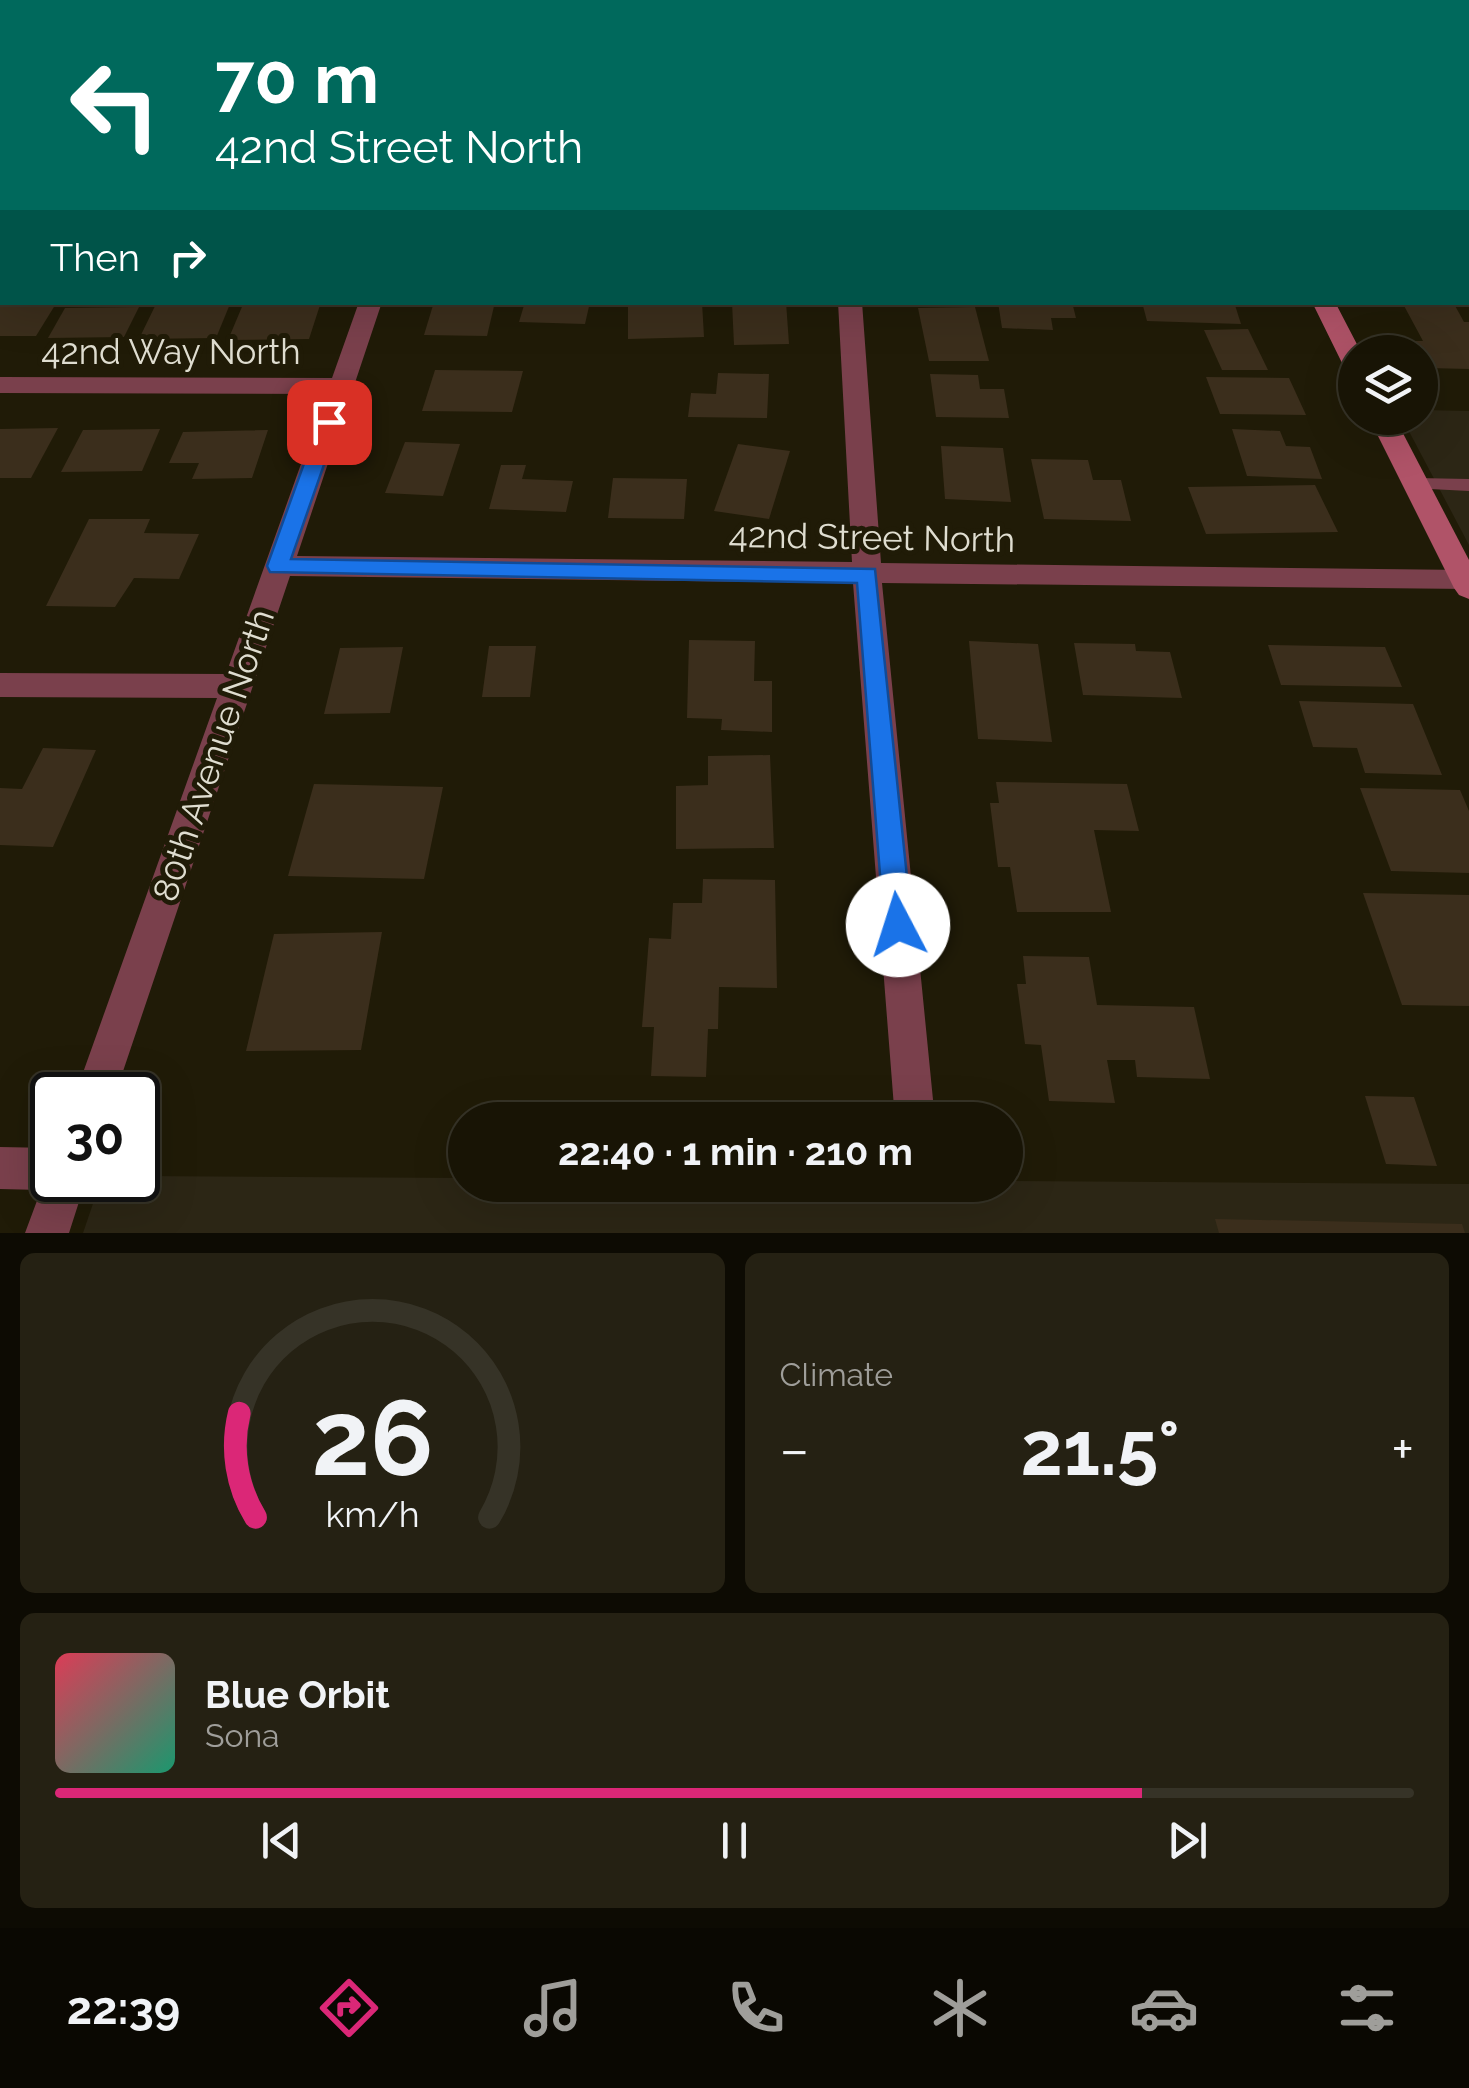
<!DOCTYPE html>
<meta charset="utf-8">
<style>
body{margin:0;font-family:Raleway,sans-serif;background:#252113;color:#f1f3f6;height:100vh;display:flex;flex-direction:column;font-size:38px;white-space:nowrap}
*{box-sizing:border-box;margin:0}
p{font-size:32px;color:#9f9e9a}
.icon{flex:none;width:55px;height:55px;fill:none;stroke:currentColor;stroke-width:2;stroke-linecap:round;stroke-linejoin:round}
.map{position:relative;height:1233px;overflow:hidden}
.details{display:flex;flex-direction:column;gap:20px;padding:20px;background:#0d0b03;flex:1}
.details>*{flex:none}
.guide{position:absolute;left:0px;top:0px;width:1470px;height:305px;box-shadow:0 10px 40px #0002,0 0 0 2px #363327;background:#00695c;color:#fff;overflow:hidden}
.tools{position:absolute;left:1338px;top:335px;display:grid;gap:20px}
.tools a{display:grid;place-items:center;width:100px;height:100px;border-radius:50%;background:#181405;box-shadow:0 10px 40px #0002,0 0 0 2px #363327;font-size:50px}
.speed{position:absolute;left:30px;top:1072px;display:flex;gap:20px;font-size:50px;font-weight:700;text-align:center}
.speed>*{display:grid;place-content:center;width:130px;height:130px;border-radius:50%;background:#181405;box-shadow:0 10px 40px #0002,0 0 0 2px #363327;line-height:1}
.speed .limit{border:5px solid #111;border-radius:15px;background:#fff;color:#111}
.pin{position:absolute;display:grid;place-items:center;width:85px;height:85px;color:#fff;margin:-42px;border-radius:20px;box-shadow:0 5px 15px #0006}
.me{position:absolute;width:110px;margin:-55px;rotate:355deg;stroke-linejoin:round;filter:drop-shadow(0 0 8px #0008)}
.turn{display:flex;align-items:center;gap:35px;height:210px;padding:0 50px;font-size:45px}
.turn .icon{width:130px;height:130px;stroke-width:2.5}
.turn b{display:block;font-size:70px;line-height:85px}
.then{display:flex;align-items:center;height:95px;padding:0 50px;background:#0003;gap:20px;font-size:38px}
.big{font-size:75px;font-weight:700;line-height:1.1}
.details .widget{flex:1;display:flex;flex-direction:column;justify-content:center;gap:15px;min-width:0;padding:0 35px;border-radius:15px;background:#252113}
.details .dial{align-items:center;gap:0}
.dial svg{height:260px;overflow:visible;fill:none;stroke:#363327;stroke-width:7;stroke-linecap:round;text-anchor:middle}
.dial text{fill:#f1f3f6;stroke:none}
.song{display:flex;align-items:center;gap:30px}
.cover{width:120px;height:120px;border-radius:15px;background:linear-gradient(135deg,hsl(350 70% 55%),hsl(160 70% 35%))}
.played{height:10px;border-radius:5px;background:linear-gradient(90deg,#db2777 80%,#363327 80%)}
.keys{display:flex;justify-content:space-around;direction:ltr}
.heat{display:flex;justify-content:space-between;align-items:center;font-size:55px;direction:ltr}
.details .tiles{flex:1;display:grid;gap:20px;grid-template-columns:1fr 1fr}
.widget:last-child{grid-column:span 2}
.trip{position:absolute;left:448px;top:1102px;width:575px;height:100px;border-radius:50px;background:#181405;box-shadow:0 10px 40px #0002,0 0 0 2px #363327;font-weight:700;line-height:100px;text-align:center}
.tabs{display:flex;height:160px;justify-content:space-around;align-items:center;background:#0a0802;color:#9f9e9a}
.tabs .icon{width:70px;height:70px}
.tabs .current{color:#db2777}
.tabs b{font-size:45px;color:#f1f3f6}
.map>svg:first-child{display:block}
.commercial{fill:#2c2615}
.building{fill:#3b2e1c}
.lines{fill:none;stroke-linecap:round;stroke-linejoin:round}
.lane{fill:#7a404c;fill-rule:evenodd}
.street{fill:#7a404c;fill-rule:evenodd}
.secondary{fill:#b05368;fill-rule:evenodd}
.route{fill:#1a73e8;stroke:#114b97;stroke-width:2.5}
.labels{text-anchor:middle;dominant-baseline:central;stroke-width:10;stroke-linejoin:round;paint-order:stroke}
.street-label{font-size:35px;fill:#dfddd0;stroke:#201b07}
</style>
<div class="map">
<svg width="1469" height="1233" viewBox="0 0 1469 1233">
<rect width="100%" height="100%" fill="#201b07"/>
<!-- commercial -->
<g class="commercial">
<path d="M1420,410L1469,411V545L1402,418H1420Z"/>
<path d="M138,1176L465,1178V1185H1005V1181L1469,1184V1233H83L101,1180H138Z"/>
</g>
<!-- building -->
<g class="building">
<path d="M0,302H57L36,336H0Z"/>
<path d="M244,302H321L309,339L228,340Z"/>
<path d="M434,302H495L487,336L424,335Z"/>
<path d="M525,302H590L585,324L519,322Z"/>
<path d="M628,302H702L704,337L628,339Z"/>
<path d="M732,302H786L789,344L734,345Z"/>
<path d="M998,302H1072L1076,318H1051L1053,330L1002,328Z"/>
<path d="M1142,302H1234L1241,324L1147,321Z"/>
<path d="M1402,302H1453L1464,322H1469V369L1427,368L1414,341H1423Z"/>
<path d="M156,304H230L216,338L139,339Z"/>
<path d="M139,307L124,337L48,338L65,308Z"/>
<path d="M975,307L989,361H929L918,308Z"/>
<path d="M1248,329L1268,370H1222L1204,330Z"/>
<path d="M435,370L523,371L512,412L422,411Z"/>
<path d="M718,373L769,374L767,418L688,417L691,393L716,394Z"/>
<path d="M930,374L978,375L980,389H1004L1009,418L936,417Z"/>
<path d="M1206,377L1289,378L1306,415L1220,414Z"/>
<path d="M58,428L31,478H0V429Z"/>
<path d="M160,429L142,471L61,472L83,430Z"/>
<path d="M1232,429L1280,431L1286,446L1310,447L1322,479L1247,476Z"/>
<path d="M268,430L252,478L192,479L199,463H169L183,432Z"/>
<path d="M405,442L460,444L443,496L385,493Z"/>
<path d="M738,444L790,451L769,519L714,511Z"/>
<path d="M941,446L1003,448L1011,502L945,499Z"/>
<path d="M1031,459L1088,460L1093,480H1121L1131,521L1044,519Z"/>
<path d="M501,465H526L522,479L573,481L566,512L489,509Z"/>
<path d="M613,478L687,479L684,519L608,518Z"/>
<path d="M1315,485L1338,532L1206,534L1188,487Z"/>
<path d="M89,519H150L144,533L199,534L179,579L134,578L115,607L46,606Z"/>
<path d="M689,640L755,641L754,681H772V732L721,730L722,719L687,718Z"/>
<path d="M969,641L1038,644L1052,742L978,739Z"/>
<path d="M1074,643L1135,644L1136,651L1170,652L1182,698L1083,695Z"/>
<path d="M1268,645L1385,647L1402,687L1281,685Z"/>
<path d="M489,646H536L530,697H482Z"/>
<path d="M403,647L390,713L324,714L340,648Z"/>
<path d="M1299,701L1413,704L1442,775L1365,773L1357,748L1313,747Z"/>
<path d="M43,748L96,750L53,847L0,845V788L22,789Z"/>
<path d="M770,755L774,848L676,849V786L708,785V756Z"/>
<path d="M996,782L1127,784L1139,831L1094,830L1111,912H1017L1010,867H998L990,803H999Z"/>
<path d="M314,784L443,787L424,879L288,876Z"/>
<path d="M1360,788L1460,790L1469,811V873L1391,871Z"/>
<path d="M703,879L775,880L777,988L719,987L718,1029H708L706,1077L651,1076L654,1027H642L649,938L671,939L673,903H702Z"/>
<path d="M1363,893L1469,895V1006L1402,1005Z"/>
<path d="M382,932L361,1050L246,1051L274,934Z"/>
<path d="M1023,956L1089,957L1097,1005L1194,1007L1210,1079L1137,1077L1135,1060H1107L1115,1103L1049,1101L1041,1045L1025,1044L1017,984H1026Z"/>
<path d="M1365,1096L1414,1097L1437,1166L1386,1164Z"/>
<path d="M1215,1219L1462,1224L1465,1233H1219Z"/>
</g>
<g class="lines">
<!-- lane -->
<path class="lane" d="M1416,478L1469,479V491L1410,488L1407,484L1410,480Z"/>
<!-- street -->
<g class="street">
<rect x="286" y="0" width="16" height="2"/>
<rect x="812" y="0" width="16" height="2"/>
<rect x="1468" y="53" width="1" height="10"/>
<rect x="0" y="247" width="2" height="14"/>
<rect x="1468" y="253" width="1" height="14"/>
<path d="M359,302H382L297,556L852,562L838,302H862L881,563L1465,570L1469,571V589L882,583L935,1120H895L853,583L290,576L115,1095H75L217,698L0,697V673L226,674L326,394L0,393V377L332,378Z"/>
<path d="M0,1147L52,1148V1180H86L69,1233H25L41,1190L0,1189Z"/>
</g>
<!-- secondary -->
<g class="secondary">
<path d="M1163,0H1179L1180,2H1164Z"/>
<path d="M1312,302H1335L1361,352H1355V372L1343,365Z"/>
<path d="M1369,418H1395L1469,560V599L1459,595L1454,588Z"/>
</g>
</g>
<!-- route -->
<path class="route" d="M329,416L339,422L291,559L875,569L912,925L908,934L898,938L888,934L884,925L857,583L270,572L267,566L319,422Z"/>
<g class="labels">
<!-- street labels -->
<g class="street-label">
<text x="171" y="351">42nd Way North</text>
<text transform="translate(872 537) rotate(1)">42nd Street North</text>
<text transform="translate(213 755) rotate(-71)">80th Avenue North</text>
</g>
</g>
</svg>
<div class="tools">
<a><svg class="icon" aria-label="layers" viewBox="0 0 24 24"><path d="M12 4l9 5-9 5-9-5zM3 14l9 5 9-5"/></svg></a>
</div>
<div class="speed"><div class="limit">30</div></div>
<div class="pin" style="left:329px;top:422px;background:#d93025"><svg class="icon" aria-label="arrive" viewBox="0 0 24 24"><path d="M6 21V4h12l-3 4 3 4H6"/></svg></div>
<svg class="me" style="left:898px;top:925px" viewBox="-20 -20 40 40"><circle r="19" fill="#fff"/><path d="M0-13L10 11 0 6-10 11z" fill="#1a73e8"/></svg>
<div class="trip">22:40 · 1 min · 210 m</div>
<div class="guide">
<div class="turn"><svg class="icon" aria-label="left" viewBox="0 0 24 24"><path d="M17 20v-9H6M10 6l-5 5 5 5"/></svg><div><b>70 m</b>42nd Street North</div></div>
<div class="then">Then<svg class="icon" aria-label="right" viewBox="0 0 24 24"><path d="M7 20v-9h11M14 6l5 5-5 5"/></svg></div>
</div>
</div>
<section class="details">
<div class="tiles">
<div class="widget dial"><svg viewBox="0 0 100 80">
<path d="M14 69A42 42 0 1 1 86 69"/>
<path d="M14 69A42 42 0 0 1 9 37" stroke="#db2777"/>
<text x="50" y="56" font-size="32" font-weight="700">26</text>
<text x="50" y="72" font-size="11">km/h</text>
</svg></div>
<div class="widget"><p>Climate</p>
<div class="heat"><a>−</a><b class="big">21.5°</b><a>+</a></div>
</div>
<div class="widget">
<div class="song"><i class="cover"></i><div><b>Blue Orbit</b><p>Sona</p></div></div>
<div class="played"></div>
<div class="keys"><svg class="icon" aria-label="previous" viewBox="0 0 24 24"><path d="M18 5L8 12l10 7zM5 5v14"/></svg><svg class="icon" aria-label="pause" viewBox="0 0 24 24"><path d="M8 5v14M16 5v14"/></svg><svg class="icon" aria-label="next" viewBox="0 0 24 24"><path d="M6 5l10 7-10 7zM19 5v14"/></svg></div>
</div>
</div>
</section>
<nav class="tabs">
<b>22:39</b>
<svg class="icon current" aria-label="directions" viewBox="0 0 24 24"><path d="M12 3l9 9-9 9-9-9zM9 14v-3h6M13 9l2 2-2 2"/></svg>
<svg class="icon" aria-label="music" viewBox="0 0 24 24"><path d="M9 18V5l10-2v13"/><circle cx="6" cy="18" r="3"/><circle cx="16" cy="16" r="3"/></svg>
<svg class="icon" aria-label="phone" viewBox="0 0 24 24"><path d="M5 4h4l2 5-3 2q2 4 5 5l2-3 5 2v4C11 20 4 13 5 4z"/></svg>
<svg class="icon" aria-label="climate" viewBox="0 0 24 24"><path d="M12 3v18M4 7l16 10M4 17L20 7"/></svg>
<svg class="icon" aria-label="car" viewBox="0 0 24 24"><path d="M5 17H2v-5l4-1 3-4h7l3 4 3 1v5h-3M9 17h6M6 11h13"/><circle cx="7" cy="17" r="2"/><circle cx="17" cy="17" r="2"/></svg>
<svg class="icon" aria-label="filters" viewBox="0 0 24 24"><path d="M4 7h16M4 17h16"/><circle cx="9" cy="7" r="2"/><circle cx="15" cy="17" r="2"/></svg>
</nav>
